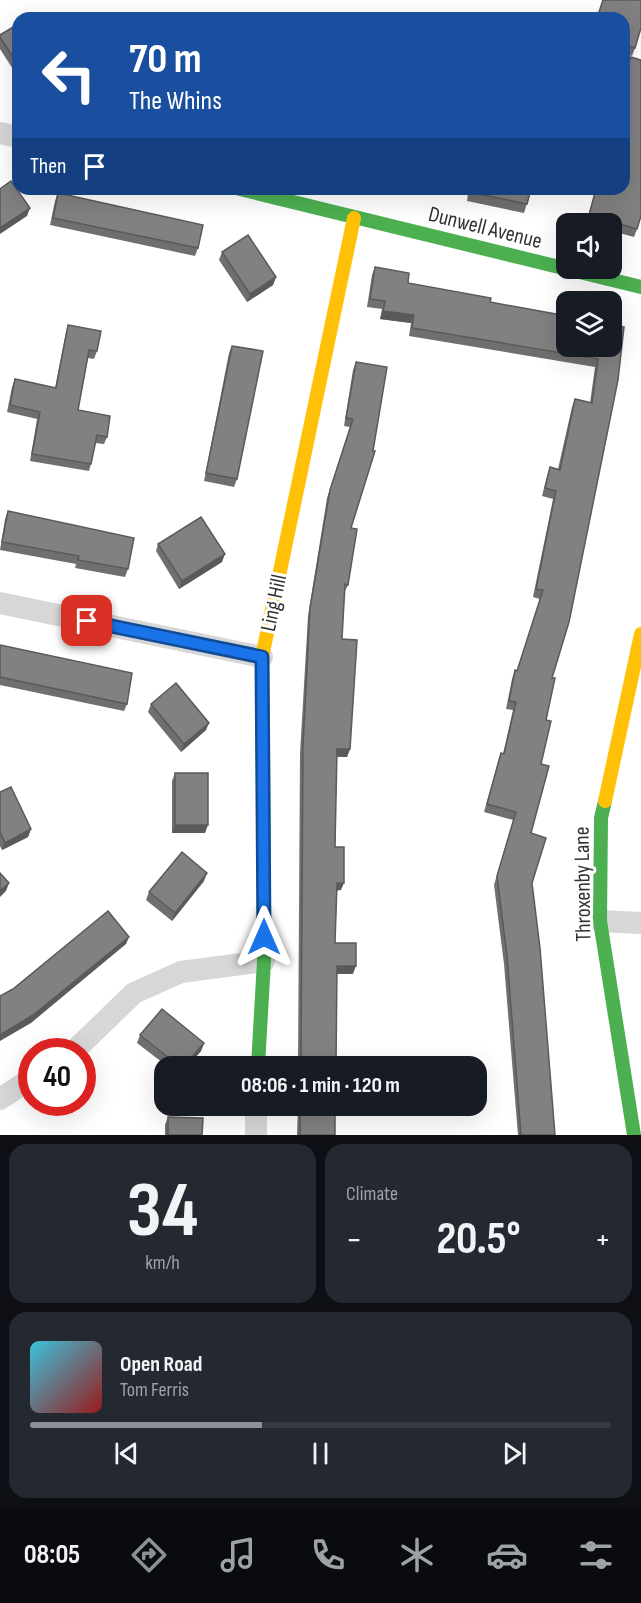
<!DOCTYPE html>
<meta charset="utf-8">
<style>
body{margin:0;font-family:"Sofia Sans Condensed",sans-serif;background:#242831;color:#f1f3f6;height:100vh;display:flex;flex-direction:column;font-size:22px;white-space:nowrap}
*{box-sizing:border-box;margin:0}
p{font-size:20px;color:#9ea1a6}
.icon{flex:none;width:33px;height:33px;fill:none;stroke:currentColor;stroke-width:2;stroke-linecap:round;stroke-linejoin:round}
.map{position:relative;height:1135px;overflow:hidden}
.sheet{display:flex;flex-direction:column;gap:9px;padding:9px;background:#0d0f14;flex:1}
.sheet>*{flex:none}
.top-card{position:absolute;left:12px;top:12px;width:618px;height:183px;border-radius:18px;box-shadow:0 6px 24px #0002;background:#1a4fa0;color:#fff;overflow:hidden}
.controls{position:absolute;left:556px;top:213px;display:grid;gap:12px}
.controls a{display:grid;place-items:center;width:66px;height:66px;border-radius:12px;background:#171b24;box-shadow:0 6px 24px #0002;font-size:30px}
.speed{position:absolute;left:18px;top:1038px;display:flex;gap:12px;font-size:30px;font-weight:700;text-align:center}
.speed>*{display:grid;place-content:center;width:78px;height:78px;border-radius:50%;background:#171b24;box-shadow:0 6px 24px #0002;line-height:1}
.speed .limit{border:9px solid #d22;background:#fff;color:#111}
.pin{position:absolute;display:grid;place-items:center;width:51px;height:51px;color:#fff;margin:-26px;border-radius:12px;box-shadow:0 3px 9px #0006}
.me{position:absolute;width:66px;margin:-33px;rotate:0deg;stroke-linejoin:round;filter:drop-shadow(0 0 4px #0008)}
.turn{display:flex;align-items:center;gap:21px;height:126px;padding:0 18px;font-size:27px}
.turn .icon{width:78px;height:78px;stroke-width:2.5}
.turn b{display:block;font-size:42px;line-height:51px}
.then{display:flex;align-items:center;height:57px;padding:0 18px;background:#0003;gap:12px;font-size:22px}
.big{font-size:45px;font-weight:700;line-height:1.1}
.sheet .card{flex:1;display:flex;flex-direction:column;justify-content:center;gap:9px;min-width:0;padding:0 21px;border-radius:18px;background:#242831}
.sheet .dial{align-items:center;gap:0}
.dial b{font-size:78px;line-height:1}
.song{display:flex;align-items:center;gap:18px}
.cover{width:72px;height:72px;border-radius:9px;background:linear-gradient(135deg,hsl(190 70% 55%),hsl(0 70% 35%))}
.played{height:6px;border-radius:3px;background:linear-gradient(90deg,#8c9099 40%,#363941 40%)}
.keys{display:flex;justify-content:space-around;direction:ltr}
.heat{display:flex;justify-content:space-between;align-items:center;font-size:33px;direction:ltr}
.sheet .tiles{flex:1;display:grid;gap:9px;grid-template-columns:1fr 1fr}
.card:last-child{grid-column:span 2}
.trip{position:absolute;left:154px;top:1056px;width:333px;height:60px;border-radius:18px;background:#171b24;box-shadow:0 6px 24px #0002;font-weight:700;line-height:60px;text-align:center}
.tabs{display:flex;height:96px;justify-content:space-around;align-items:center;background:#090b0e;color:#9ea1a6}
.tabs .icon{width:42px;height:42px}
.tabs .current{color:#8c9099}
.tabs b{font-size:27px;color:#f1f3f6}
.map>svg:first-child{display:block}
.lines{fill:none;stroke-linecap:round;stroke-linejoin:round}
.street{stroke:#d7d7d7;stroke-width:22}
.fast{stroke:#4caf50;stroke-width:14}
.slow{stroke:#ffc107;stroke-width:14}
.wall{fill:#6f6f6f}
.shaded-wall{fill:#5a5a5a}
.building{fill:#818181;stroke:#5a5a5a;stroke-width:1.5}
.route-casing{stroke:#114b97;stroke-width:15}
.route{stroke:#1a73e8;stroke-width:10}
.labels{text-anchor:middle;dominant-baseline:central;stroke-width:6;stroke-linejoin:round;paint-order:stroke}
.street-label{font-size:22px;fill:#333;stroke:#fff}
</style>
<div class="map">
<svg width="641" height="1135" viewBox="0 0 641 1135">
<rect width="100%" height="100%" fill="#fff"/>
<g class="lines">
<!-- street -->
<g class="street">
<path d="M0,133L18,137"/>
<path d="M0,603L262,657"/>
<path d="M600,921L641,923"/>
<path d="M73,1052L134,993L181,972L264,961"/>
<path d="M0,1099L32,1078"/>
<path d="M256,1135V1106"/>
</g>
<!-- fast -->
<g class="fast">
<path d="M240,189L641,287"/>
<path d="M605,801L601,818L600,921L634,1135"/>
<path d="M258,1066L264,961L263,737"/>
</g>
<!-- slow -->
<g class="slow">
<path d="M263,737L262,657L354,218"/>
<path d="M605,801L641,634"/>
</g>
</g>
<!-- wall -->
<g class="wall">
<path d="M624,18L635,48L632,56L624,54Z"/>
<path d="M18,24V77L0,49V35Z"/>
<path d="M451,189H531L524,213L467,201L468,194Z"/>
<path d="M596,189H624L637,229L634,237L612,231V224L586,223Z"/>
<path d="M58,193L198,248L195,256L50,225L55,201Z"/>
<path d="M222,252L276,277L273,285L247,302L219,260Z"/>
<path d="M375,267L408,283L490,302L561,320L612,346L552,678L531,833L532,883L555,1135H518L504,964L494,885L513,820L484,812L498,762L501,753L503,754L513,710L506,709L512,679L515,670L517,671L540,599L533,597L553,499L542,496L547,476L550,467L558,469L572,407L575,399L590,403L595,367L409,336L411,323L380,319L382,309L367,307L372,275Z"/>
<path d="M68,325L97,351L94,359L88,358L78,410L107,437L104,444L95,443L91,464L89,471L30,461L37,419L7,412L12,387L15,379L55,388L66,332Z"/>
<path d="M232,346L237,479L234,487L204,481L229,353Z"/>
<path d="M356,362L351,528L348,585L344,593L342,639L350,749L347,757H337L335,847L341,890H337L335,943L353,974H336V1066H298L300,754L308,616L327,498L350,427L344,426L353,370Z"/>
<path d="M8,511L128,569L125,577L75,568L76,564L0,550L5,519Z"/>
<path d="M158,544L222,562L179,589L156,551Z"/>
<path d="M0,645L127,704L124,711L0,685Z"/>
<path d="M151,704L206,730L181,752L148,712Z"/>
<path d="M175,773L205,833H172V781Z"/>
<path d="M0,792L31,829L28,837L2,850L0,846Z"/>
<path d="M204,881L172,921L146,900L149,892Z"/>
<path d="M140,1035L204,1043L201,1051L188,1066H167L137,1043Z"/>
<path d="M298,1106H335V1135H297Z"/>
<path d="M168,1117L202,1135H165V1125Z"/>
</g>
<!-- shaded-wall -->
<g class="shaded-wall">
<path d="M30,208L27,216L0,234V228Z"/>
<path d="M276,277L273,285L247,302L250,294Z"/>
<path d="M383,311L414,315L411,323L380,319Z"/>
<path d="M225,554L222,562L179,589L182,581Z"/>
<path d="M209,723L206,730L181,752L184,744Z"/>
<path d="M337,749H350L347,757L334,756Z"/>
<path d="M175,825H208L205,833H172Z"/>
<path d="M31,829L28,837L2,850L5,843Z"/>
<path d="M207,873L204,881L172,921L175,913Z"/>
<path d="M9,883L6,891L0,897V891Z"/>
<path d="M337,883H344L341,890L334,891Z"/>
<path d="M129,937L126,944L31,1023L0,1041V1035Z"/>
<path d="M337,966H356L353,974H334Z"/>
<path d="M204,1043L201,1051L188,1066H184Z"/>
</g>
<!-- building -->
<g class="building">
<path d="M603,0H641V28L635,48L624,45V18H597Z"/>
<path d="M18,24V65L0,37V35Z"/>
<path d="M631,57L641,60V216L637,229L589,215L596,189H624V77Z"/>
<path d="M11,181L30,208L0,228V189Z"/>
<path d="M471,189H531L527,204L470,192Z"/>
<path d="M58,193L203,225L198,248L53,218Z"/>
<path d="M248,235L276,277L250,294L222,252Z"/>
<path d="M375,267L409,273L408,283L491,298L490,302L561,315V320L567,321V346H612V326L624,327L618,380L569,622L552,678H555L546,720L551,721L541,764L549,766L531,833L546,838L532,883L540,948L555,1135H521L507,956L497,876L516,812L487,804L501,753L504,754L516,702L509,701L515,670L517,671L543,590L536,589L556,491L545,488L550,467L560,470L575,399L592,403L598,359L412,328L414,315L383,311L385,301L370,299Z"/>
<path d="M68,325L101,331L97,351L89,350L78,410L110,416L107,437L97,435L91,464L32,454L40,412L10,405L15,379L56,388Z"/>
<path d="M232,346L263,351L237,479L206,473Z"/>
<path d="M356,362L387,367L373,451H375L351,528L357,529L348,585L345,584L342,639L357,640L350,749H337L335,847H344V883H337L335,943H356V966H337L336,1066H301L303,746L310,608L330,490L353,419L346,418Z"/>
<path d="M8,511L134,538L128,569L78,560L79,556L2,542Z"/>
<path d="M201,517L225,554L182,581L158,544Z"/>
<path d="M0,645L132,673L127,704L0,677Z"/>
<path d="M176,683L209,723L184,744L151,704Z"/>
<rect x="175" y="773" width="33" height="52"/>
<path d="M11,787L31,829L5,843L0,832V792Z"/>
<path d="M182,852L207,873L175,913L149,892Z"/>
<path d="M0,873L9,883L0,891Z"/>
<path d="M108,911L129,937L33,1015L0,1035V996L13,989Z"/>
<path d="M162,1009L204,1043L184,1066H179L140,1035Z"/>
<rect x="300" y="1106" width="35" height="29"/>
<path d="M168,1117L203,1118L202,1135H168Z"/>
</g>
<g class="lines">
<defs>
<path id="route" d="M87,621L262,657L264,937"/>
</defs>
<!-- route casing -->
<use href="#route" class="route-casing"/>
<!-- route -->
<use href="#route" class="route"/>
</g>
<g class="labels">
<!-- street labels -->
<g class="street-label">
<text transform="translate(485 228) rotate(14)">Dunwell Avenue</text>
<text transform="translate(274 603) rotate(-78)">Ling Hill</text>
<text transform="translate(583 884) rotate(-91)">Throxenby Lane</text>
</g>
</g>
</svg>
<div class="controls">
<a><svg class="icon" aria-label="sound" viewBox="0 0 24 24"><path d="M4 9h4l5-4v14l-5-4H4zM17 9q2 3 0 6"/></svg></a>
<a><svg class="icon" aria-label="layers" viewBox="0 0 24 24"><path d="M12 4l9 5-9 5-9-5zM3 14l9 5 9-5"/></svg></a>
</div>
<div class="speed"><div class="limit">40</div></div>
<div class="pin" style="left:87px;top:621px;background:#d93025"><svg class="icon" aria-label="arrive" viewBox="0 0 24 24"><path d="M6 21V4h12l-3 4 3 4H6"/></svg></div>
<svg class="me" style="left:264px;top:937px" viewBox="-20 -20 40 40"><path d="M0-17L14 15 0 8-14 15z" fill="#1a73e8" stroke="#fff" stroke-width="4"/></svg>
<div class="trip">08:06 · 1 min · 120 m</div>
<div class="top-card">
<div class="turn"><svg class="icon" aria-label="left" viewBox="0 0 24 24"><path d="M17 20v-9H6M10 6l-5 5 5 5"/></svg><div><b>70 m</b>The Whins</div></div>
<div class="then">Then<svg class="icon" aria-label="arrive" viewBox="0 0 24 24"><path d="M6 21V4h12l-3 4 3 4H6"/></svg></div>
</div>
</div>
<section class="sheet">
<div class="tiles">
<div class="card dial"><b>34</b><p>km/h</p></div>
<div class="card"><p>Climate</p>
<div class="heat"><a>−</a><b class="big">20.5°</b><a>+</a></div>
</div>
<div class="card">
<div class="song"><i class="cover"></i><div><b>Open Road</b><p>Tom Ferris</p></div></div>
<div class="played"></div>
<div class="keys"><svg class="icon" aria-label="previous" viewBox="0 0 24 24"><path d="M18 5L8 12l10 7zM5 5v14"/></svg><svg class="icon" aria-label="pause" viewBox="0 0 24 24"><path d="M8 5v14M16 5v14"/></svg><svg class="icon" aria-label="next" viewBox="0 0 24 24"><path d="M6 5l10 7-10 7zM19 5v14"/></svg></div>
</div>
</div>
</section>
<nav class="tabs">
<b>08:05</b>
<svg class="icon current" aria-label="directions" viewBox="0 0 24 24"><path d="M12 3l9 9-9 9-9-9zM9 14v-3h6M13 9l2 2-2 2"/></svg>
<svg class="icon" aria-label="music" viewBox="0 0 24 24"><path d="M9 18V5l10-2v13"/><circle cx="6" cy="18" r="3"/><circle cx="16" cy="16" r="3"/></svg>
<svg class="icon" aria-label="phone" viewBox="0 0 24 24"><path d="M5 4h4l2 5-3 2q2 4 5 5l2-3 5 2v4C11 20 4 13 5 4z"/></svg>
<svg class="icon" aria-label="climate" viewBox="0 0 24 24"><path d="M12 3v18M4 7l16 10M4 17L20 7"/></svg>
<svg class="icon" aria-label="car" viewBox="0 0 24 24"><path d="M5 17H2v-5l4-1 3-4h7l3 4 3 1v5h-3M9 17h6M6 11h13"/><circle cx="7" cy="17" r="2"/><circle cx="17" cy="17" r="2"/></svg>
<svg class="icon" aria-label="filters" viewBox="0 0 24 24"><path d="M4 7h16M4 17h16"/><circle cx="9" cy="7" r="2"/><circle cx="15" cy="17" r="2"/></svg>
</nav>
